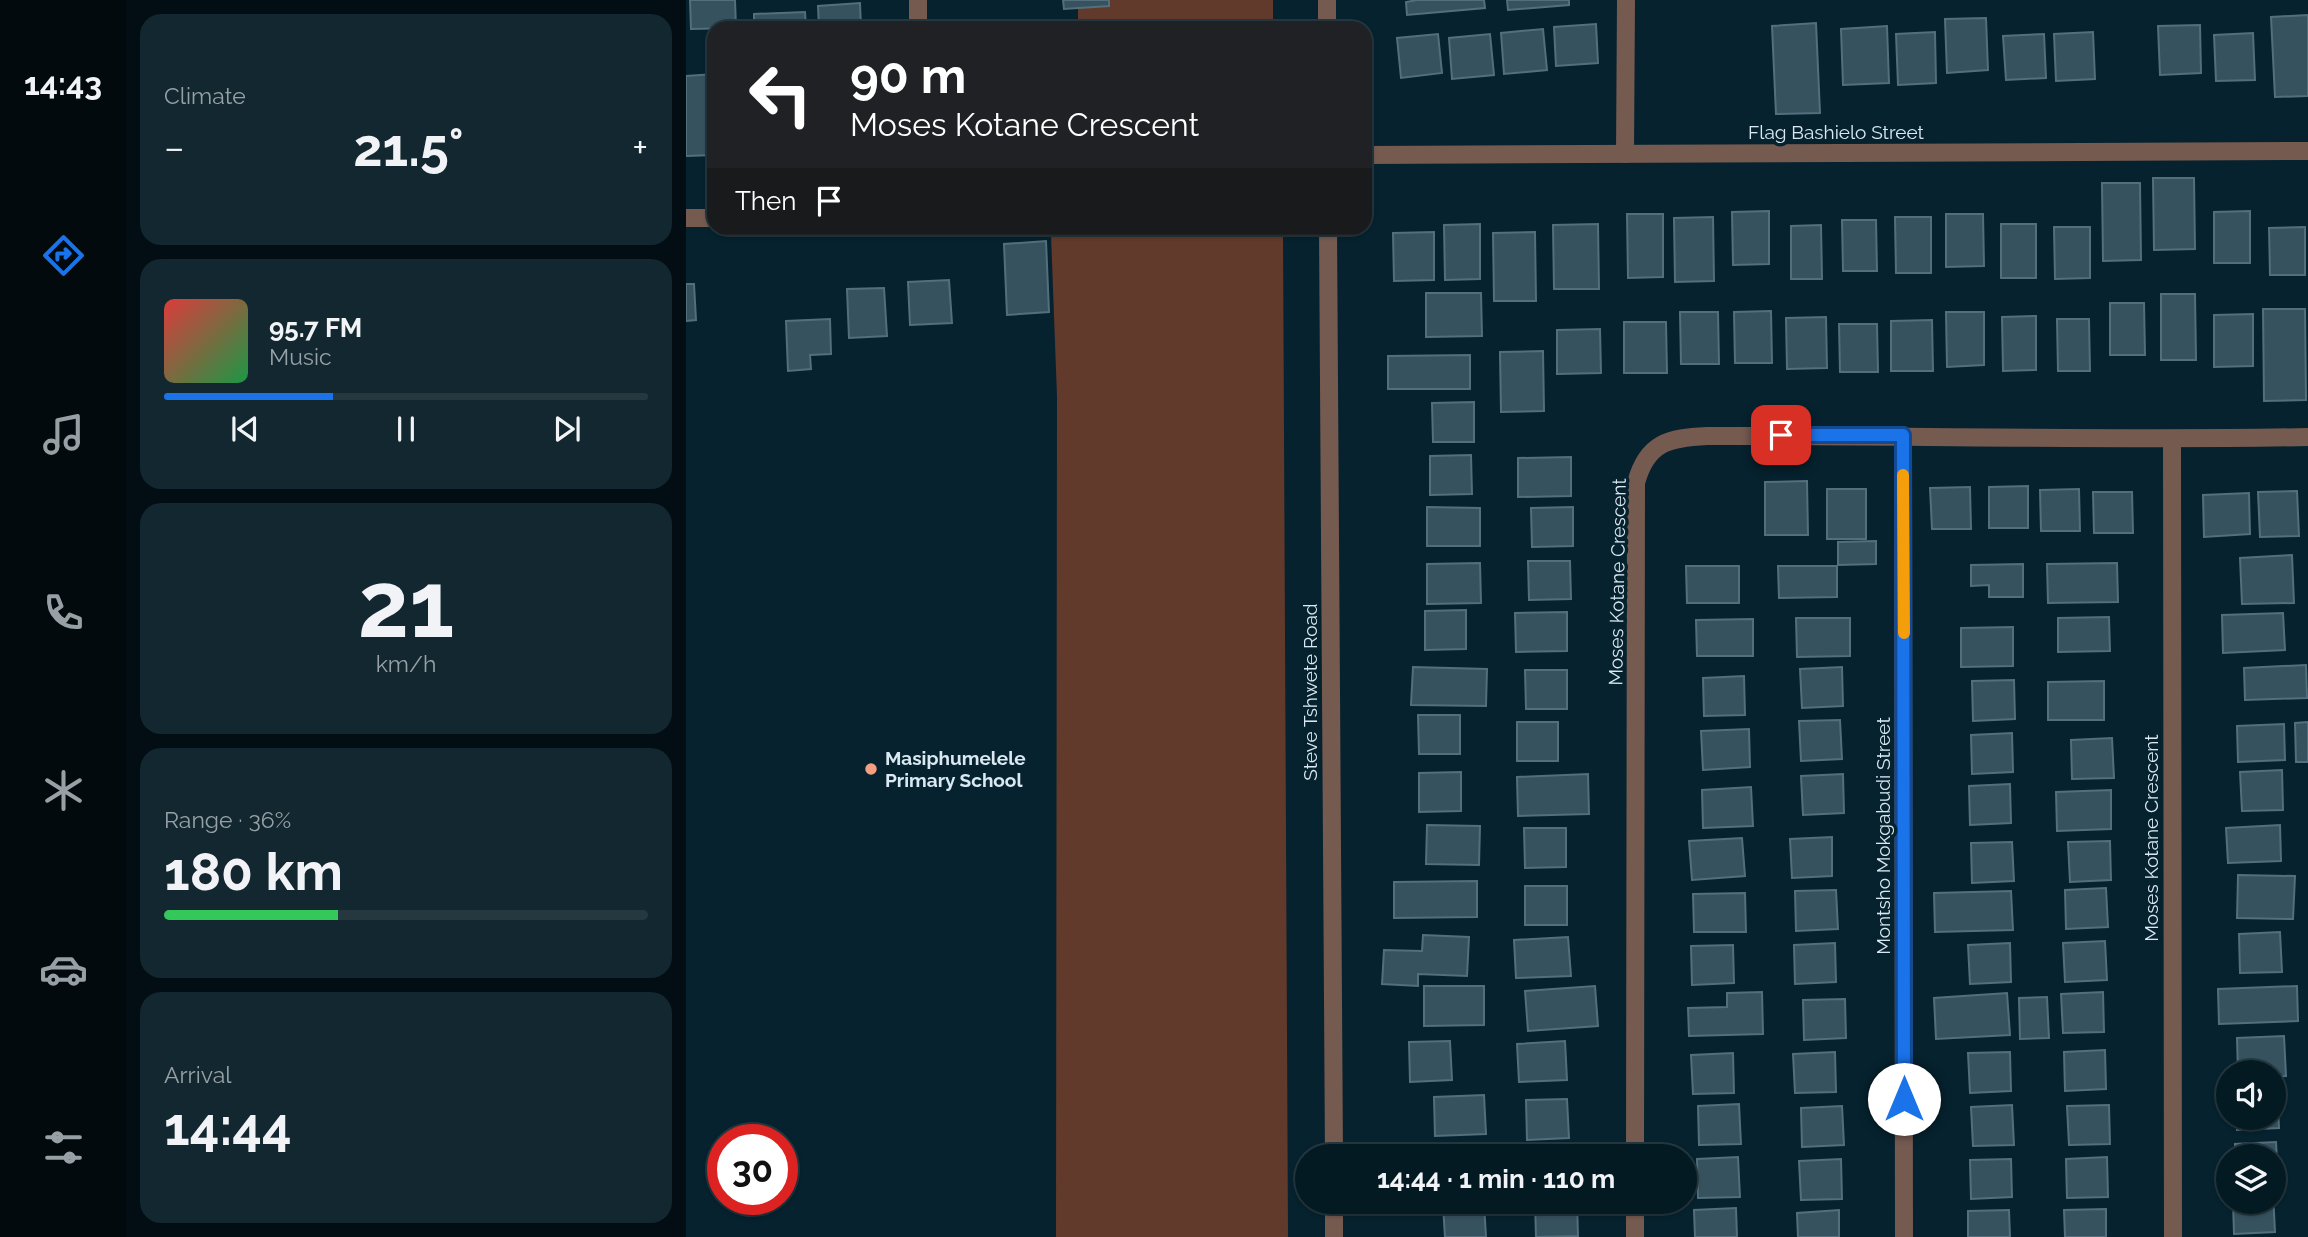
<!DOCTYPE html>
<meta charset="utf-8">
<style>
body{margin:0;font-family:Raleway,sans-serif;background:#12272f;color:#f1f3f6;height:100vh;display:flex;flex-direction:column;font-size:26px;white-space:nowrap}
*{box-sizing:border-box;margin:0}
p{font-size:23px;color:#97a1a5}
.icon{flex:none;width:38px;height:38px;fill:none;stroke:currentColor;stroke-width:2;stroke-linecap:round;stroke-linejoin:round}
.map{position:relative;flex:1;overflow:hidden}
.side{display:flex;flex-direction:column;gap:14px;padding:14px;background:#020e13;width:560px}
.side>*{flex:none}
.hud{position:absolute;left:21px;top:21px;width:665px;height:214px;border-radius:21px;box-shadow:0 2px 5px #0004,0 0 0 2px #253840;background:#202124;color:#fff;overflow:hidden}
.fabs{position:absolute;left:1530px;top:1060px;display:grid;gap:14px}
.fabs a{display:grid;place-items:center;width:70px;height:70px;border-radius:50%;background:#041a22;box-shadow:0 2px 5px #0004,0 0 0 2px #253840;font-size:35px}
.speed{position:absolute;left:21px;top:1124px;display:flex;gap:14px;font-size:35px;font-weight:700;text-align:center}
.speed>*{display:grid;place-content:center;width:91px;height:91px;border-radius:50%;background:#041a22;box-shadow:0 2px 5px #0004,0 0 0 2px #253840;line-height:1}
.speed .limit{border:10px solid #d22;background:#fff;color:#111}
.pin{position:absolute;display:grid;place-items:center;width:60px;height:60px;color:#fff;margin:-30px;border-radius:14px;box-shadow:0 4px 10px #0006}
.me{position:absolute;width:77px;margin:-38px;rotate:0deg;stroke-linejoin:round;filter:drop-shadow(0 0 5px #0008)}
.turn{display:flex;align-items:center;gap:24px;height:147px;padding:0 28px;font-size:32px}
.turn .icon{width:91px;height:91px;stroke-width:2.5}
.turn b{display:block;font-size:49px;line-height:60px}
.then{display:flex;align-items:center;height:66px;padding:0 28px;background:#0003;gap:14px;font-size:26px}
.big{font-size:52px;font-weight:700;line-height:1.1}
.side .widget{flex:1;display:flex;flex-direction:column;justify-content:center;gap:10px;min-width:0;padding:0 24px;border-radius:21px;background:#12272f}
.side .dial{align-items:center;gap:0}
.dial b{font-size:91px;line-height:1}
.song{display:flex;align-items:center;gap:21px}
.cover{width:84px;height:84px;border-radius:10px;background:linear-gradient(135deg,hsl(0 70% 55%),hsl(140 70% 35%))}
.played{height:7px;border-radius:4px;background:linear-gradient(90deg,#1a73e8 35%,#253840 35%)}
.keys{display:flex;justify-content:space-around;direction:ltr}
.heat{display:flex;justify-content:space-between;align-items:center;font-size:38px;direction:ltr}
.charge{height:10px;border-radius:5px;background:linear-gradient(90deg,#34c759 36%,#253840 0)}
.trip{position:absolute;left:609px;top:1144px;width:402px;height:70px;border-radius:35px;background:#041a22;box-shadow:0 2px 5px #0004,0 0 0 2px #253840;font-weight:700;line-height:70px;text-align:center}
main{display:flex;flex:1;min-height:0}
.tabs{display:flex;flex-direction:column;width:126px;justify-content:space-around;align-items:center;background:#020a0e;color:#97a1a5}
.tabs .icon{width:49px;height:49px}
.tabs .active{color:#1a73e8}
.tabs b{font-size:32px;color:#f1f3f6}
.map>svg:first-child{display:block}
.green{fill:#613a2c}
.building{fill:#36525f;stroke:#536f7e;stroke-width:2}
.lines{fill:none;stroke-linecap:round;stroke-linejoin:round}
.minor{stroke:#755a50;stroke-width:18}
.route-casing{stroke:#114b97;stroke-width:18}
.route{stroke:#1a73e8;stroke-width:12}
.slow{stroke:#f59e0b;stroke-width:12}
.poi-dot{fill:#f39f82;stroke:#06222e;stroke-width:2.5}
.labels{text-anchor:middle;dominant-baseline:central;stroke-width:7;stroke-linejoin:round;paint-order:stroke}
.street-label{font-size:19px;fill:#d9e8f1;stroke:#06222e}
.poi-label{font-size:19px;font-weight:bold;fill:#d9e8f1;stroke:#06222e;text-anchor:start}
</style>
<main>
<nav class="tabs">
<b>14:43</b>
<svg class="icon active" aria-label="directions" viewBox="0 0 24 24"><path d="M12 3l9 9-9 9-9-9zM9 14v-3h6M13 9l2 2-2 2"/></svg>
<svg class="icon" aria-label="music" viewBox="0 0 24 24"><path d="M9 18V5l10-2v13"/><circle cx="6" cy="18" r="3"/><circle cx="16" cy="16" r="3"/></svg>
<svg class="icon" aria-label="phone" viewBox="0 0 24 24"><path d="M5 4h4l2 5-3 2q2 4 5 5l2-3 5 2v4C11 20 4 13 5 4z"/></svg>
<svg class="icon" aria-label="climate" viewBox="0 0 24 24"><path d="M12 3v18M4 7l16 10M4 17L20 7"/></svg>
<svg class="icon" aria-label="car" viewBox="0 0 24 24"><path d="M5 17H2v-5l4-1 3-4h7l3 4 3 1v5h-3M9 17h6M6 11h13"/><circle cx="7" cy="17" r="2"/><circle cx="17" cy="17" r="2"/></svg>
<svg class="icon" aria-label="filters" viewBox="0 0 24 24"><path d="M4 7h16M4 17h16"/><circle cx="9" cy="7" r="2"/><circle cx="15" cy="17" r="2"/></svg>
</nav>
<section class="side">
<div class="widget"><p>Climate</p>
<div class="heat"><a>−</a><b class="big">21.5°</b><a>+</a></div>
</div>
<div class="widget">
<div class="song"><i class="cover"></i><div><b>95.7 FM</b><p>Music</p></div></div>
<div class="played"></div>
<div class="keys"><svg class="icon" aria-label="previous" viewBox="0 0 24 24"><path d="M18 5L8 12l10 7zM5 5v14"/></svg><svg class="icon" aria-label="pause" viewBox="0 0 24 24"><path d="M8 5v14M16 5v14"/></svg><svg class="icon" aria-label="next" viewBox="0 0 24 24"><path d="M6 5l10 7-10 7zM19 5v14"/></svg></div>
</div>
<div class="widget dial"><b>21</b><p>km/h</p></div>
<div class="widget"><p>Range · 36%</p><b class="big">180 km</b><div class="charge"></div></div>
<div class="widget"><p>Arrival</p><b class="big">14:44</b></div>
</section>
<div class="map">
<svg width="1622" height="1237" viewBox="0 0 1622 1237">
<rect width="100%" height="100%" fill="#06222e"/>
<!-- green -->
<g class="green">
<rect x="392" y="0" width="195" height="28"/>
<path d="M597,232L602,1237H370L371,396L365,235Z"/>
</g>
<!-- building -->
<g class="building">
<path d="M4,0H49L50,28L5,29Z"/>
<path d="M377,0H423V6L378,9Z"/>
<path d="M731,0H798L799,8L721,15L720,2Z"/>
<path d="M821,0H883V5L822,10Z"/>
<path d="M174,3L175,28H133L132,6Z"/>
<path d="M119,12L120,28H68V14Z"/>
<path d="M1622,15V96L1589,97L1585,17Z"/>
<path d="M1300,18L1302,70L1261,73L1259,19Z"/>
<path d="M356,23V28H309V25Z"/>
<path d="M1130,23L1134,113L1090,114L1086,26Z"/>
<path d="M910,24L912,63L870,66L868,27Z"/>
<path d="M1514,25L1515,73L1474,75L1472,26Z"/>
<path d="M1201,26L1203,83L1157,85L1155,29Z"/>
<path d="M857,29L861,70L818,74L815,33Z"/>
<path d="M1249,32L1250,83L1212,85L1210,34Z"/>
<path d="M1407,32L1409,79L1370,81L1368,34Z"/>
<path d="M1567,33L1569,80L1530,81L1528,35Z"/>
<path d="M752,34L756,73L715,78L711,38Z"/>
<path d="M804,34L808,75L766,79L763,38Z"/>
<path d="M1358,34L1360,78L1320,80L1317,36Z"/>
<path d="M28,74V155L0,156V76Z"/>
<path d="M1467,178H1508L1509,249L1468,250Z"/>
<path d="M1416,183H1454L1455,260L1417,261Z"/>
<path d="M1083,211V264L1047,265L1046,212Z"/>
<path d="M1564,211V263H1528V212Z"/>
<path d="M941,214H977V277L942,278Z"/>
<path d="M1260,214H1297L1298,266L1260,267Z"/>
<path d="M1027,217L1028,281L989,282L988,218Z"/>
<path d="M1209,217H1245V273H1210Z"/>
<path d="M1156,220H1190L1191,271H1157Z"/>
<path d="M794,224V279L759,280L758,225Z"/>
<path d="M912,224L913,289H868L867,225Z"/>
<rect x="1315" y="224" width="35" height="54"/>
<path d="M1135,225L1136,279H1105V226Z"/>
<path d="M1368,227H1404V278L1369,279Z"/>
<path d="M1619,227V275H1584L1583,228Z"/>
<path d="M748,232V280L708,281L707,233Z"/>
<path d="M849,232L850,301H808L807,233Z"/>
<path d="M360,241L363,312L321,315L318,244Z"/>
<path d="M263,280L266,323L224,325L222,282Z"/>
<path d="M0,284H8L10,320L0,321Z"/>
<path d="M198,288L201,336L163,338L161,289Z"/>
<path d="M740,293H795L796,336L740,337Z"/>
<path d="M1475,294H1509L1510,360H1475Z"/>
<path d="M1424,303H1458L1459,355H1424Z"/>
<path d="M1577,309H1619L1620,400L1578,401Z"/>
<path d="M1085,311L1086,363H1049L1048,312Z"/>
<path d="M994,312H1032L1033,364H995Z"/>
<path d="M1260,312H1298V365L1261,367Z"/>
<path d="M1567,314V366L1528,367V315Z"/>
<path d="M1350,316V370L1317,371L1316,317Z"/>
<path d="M1140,317L1141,368L1101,369L1100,318Z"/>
<path d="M144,319L145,354L124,355L125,369L102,371L100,321Z"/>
<path d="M1371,319H1403L1404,371H1372Z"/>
<path d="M1246,320L1247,371H1205V321Z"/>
<path d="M938,322H980L981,373H938Z"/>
<path d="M1153,324H1191L1192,372H1154Z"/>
<path d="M914,329L915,373L871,374V330Z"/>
<path d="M857,351L858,411L815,412L814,352Z"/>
<path d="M784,355V389H702V356Z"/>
<path d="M788,402V442H747L746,403Z"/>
<path d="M785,455L786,494L744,495V456Z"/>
<path d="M885,457V496L832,497V458Z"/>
<path d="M1121,481L1122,535H1079V482Z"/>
<path d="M1342,486V528H1303V487Z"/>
<path d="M1284,487L1285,529H1246L1244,488Z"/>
<rect x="1141" y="489" width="39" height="50"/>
<path d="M1393,489L1394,531H1355L1354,490Z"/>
<path d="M1611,491L1613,536L1574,537L1572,492Z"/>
<path d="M1407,492H1446L1447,533H1408Z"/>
<path d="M1563,493L1564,534L1518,537L1517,495Z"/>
<path d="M741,507L794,508V546H741Z"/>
<path d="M887,507V546L846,547L845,508Z"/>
<path d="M1190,541V564L1152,565V542Z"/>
<path d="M1606,555L1608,603L1556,604L1554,558Z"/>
<path d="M842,561H884L885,599L843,600Z"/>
<path d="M794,563L795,603L741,604V564Z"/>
<path d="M1431,563L1432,602L1362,603L1361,564Z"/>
<path d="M1337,564V597H1303V585L1285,586V565Z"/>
<path d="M1000,566H1053V603H1001Z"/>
<path d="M1092,566H1151V597L1093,598Z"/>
<path d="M780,610V649L739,650V611Z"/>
<path d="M881,612V651L830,652L829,613Z"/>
<path d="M1597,613L1599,650L1537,653L1536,615Z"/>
<path d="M1423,617L1424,651L1372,652V618Z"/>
<path d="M1110,618H1164V656L1111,657Z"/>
<path d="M1067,619V656H1011L1010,620Z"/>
<path d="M1327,627V666L1275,667V628Z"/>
<path d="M1620,665L1621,698L1559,700L1558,668Z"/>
<path d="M727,667L801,669L800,706L725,705Z"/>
<path d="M1156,667L1157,706L1116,708L1114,669Z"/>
<path d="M839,670H881V709H840Z"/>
<path d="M1058,676L1059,715L1018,716L1017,678Z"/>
<path d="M1328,680L1329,719L1287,721L1286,681Z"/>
<path d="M1418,681V720H1362V682Z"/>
<path d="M732,715H774V754H733Z"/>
<path d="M1154,720L1156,759L1115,761L1113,721Z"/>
<rect x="831" y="722" width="41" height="39"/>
<path d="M1622,722V762H1610L1609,723Z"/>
<path d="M1598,724L1599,760L1552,762L1551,726Z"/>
<path d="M1063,729L1064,767L1017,770L1015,731Z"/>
<path d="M1326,733L1327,772L1286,774L1285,735Z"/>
<path d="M1426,738L1428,778L1386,779L1385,740Z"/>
<path d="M1596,770L1597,810L1556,811L1554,772Z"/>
<path d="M775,772V811L733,812V773Z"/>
<path d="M902,774L903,814L832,816L831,777Z"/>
<path d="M1157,774L1158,813L1117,815L1115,776Z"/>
<path d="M1324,784L1325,823L1284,825L1283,786Z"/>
<path d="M1065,787L1067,826L1017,828L1016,790Z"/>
<path d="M1425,790V829L1371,831L1370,792Z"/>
<path d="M741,825L794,826L793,865L740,864Z"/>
<path d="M1594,825L1595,861L1542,863L1540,828Z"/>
<path d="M838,828H880V867L839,868Z"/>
<path d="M1146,837V876L1106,878L1104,839Z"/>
<path d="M1056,838L1059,876L1006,880L1003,841Z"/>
<path d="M1424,841L1425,880L1384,882L1382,842Z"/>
<path d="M1326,842L1328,881L1286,883L1285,843Z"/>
<path d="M1552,875L1609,876L1607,919L1551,918Z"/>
<path d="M791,881V917L708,918V882Z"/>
<rect x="839" y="886" width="42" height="39"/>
<path d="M1420,888L1422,927L1380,929L1379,890Z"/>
<path d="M1150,890L1152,929L1110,931L1109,891Z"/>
<path d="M1325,891L1327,930L1249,932L1248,893Z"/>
<path d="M1059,893L1060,932H1008L1007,894Z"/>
<path d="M1594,932L1596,972L1554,973L1553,934Z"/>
<path d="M737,935L783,937L781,976L732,974V986L696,984L698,950L736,951Z"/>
<path d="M882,937L885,976L830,978L828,940Z"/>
<path d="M1419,941L1421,980L1379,982L1377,943Z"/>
<path d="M1149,943L1150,982L1109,984L1108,945Z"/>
<path d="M1324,943L1325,982L1284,984L1282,945Z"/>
<path d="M1047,945L1048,983L1006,985L1005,946Z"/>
<path d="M738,986H798V1025L738,1026Z"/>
<path d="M909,986L912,1026L842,1031L839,991Z"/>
<path d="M1611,986L1612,1021L1533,1024L1532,989Z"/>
<path d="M1076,992L1077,1034L1003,1036L1002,1008L1041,1007V993Z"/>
<path d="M1417,992L1418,1032L1377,1033L1375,994Z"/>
<path d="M1321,993L1324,1035L1250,1039L1248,998Z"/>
<path d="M1361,997L1363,1038L1334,1039L1333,998Z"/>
<path d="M1159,999L1160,1038L1118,1040L1117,1000Z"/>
<path d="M1598,1036L1600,1076L1587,1077V1073H1552L1551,1038Z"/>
<path d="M764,1041L766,1080L724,1082L723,1042Z"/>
<path d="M879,1041L881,1080L833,1082L831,1044Z"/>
<path d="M1419,1050L1420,1089L1379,1091L1378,1052Z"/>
<path d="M1149,1052L1150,1092L1109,1093L1107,1054Z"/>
<path d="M1324,1052L1325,1091L1284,1093L1282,1053Z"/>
<path d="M1047,1053L1048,1093L1007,1094L1005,1055Z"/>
<path d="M1587,1089H1591L1593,1128L1551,1130V1118H1587Z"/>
<path d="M798,1095L800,1134L749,1136L748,1097Z"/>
<path d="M881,1099L883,1138L841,1140L840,1100Z"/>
<path d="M1053,1104L1055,1144L1013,1145L1012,1106Z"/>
<path d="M1326,1105L1328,1145L1287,1146L1285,1107Z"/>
<path d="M1423,1105L1424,1144L1383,1145L1381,1106Z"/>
<path d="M1156,1106L1158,1145L1116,1147L1115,1108Z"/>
<path d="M1590,1142L1592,1181H1587V1157H1549V1144Z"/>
<path d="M893,1145V1157H831V1146Z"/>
<path d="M789,1150V1157H734V1151Z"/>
<path d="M1052,1157L1054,1197L1012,1198L1011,1159Z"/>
<path d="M1421,1157L1422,1197L1381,1198L1380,1159Z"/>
<path d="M1155,1159L1156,1199L1115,1200L1113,1161Z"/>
<path d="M1325,1159L1326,1197L1285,1199L1284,1160Z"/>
<path d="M1587,1193L1589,1232L1548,1234L1547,1202H1587Z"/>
<path d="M849,1202H891L892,1236L850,1237Z"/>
<path d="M798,1204L800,1237H759L757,1205Z"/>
<path d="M1050,1208L1051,1237H1009L1008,1210Z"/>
<path d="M1420,1209V1237H1379L1378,1210Z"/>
<path d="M1153,1210V1237H1112L1111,1213Z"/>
<path d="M1323,1210L1324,1237H1282V1211Z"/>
</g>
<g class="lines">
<!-- minor -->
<g class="minor">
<path d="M641,0V28"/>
<path d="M232,28V0"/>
<path d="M939,154L940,0"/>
<path d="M679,155L1622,151"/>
<path d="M0,218H28"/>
<path d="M642,228L648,1157"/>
<path d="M1217,435L1218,1237"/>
<path d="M1486,440L1487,1237"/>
<path d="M949,1157L950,483C961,442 983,438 1021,436C1221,435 1422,441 1622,437"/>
<path d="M648,1202V1237"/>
<path d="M949,1237V1202"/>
</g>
</g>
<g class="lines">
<defs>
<path id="route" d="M1095,435H1217L1218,1099"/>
</defs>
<!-- route casing -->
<use href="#route" class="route-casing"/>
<!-- route -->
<use href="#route" class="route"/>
<!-- slow -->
<path class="slow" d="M1217,475L1218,633"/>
</g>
<!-- markers -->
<circle class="poi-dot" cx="185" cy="769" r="7"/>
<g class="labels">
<!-- street labels -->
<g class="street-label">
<text x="1150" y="132">Flag Bashielo Street</text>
<text transform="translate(931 582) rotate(-89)">Moses Kotane Crescent</text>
<text transform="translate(624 692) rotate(-90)">Steve Tshwete Road</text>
<text transform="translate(1197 836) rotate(-90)">Montsho Mokgabudi Street</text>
<text transform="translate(1465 838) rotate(-90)">Moses Kotane Crescent</text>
</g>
<!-- poi labels -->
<g class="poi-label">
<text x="199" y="758">Masiphumelele<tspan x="199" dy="22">Primary School</tspan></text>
</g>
</g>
</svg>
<div class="fabs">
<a><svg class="icon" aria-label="sound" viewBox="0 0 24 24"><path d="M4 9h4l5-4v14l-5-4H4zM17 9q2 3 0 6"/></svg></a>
<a><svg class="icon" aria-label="layers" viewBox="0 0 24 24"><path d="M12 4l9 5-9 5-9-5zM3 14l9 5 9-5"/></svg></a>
</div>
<div class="speed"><div class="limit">30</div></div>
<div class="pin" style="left:1095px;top:435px;background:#d93025"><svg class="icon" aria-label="arrive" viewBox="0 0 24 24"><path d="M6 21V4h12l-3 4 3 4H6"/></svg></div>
<svg class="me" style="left:1218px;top:1099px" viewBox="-20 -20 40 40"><circle r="19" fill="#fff"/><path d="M0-13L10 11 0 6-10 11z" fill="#1a73e8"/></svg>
<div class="trip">14:44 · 1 min · 110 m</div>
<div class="hud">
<div class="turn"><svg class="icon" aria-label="left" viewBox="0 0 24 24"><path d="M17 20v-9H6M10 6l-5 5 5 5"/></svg><div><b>90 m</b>Moses Kotane Crescent</div></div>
<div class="then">Then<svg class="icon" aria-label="arrive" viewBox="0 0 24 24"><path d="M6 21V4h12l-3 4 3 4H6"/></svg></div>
</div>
</div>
</main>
